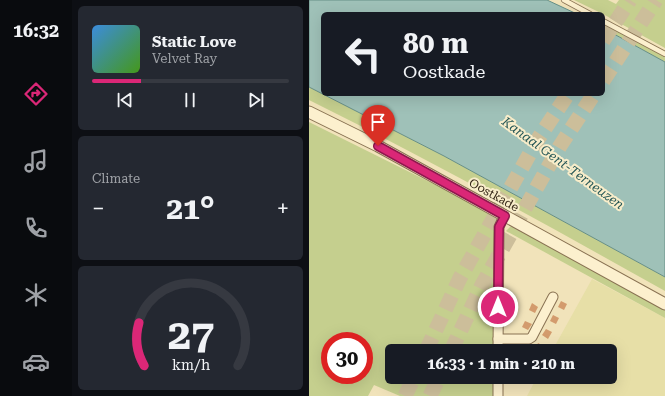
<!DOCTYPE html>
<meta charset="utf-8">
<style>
body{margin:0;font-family:"Roboto Serif",serif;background:#242831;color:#f1f3f6;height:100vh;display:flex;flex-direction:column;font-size:15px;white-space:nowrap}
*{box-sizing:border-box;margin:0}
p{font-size:13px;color:#9ea1a6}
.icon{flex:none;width:22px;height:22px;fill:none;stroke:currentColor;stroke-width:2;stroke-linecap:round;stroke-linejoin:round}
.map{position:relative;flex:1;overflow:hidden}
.side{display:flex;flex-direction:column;gap:6px;padding:6px;background:#0d0f14;width:237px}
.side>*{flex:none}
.hud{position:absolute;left:12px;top:12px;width:284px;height:84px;border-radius:6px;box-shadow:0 4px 16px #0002;background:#171b24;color:#f1f3f6;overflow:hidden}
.speed{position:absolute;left:12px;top:332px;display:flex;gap:8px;font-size:20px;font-weight:700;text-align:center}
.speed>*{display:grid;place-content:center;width:52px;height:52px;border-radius:50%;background:#171b24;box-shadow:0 4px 16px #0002;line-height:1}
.speed .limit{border:6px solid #d22;background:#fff;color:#111}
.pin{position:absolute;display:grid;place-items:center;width:34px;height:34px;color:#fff;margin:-41px -17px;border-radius:50% 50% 50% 0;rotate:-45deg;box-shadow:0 0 4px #0007}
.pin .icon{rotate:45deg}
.me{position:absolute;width:44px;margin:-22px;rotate:0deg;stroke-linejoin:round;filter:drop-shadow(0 0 3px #0008)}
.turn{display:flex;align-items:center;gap:14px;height:84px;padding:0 16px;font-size:18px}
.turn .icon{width:52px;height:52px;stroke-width:2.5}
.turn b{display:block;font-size:28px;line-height:34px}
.big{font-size:30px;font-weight:700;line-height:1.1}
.side .card{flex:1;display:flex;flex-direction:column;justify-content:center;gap:6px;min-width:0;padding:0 14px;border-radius:6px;background:#242831}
.side .dial{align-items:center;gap:0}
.dial svg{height:104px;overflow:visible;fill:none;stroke:#363941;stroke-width:7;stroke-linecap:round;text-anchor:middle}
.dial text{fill:#f1f3f6;stroke:none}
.song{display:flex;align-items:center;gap:12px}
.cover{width:48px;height:48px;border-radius:6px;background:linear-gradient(135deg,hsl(210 70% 55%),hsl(100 70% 35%))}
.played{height:4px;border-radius:2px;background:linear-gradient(90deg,#db2777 25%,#363941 25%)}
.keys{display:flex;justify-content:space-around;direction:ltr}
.heat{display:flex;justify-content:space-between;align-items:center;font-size:22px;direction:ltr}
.trip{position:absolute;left:76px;top:344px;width:232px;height:40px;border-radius:6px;background:#171b24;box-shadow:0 4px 16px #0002;font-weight:700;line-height:40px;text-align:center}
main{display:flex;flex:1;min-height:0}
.tabs{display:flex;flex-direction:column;width:72px;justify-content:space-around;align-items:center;background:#090b0e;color:#9ea1a6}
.tabs .icon{width:28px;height:28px}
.tabs .active{color:#db2777}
.tabs b{font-size:18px;color:#f1f3f6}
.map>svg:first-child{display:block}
.farmland{fill:#e7dfa7}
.green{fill:#c5cf8e;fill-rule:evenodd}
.water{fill:#9fc1b8;stroke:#668f86}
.building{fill:#d39b6d}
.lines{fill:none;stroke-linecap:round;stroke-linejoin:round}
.trunk-tunnel{stroke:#ccbe9a;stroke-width:15;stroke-dasharray:15 8;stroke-linecap:butt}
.service-casing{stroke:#897253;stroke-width:6}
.minor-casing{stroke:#897253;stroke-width:11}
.tertiary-casing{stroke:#897253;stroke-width:13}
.service{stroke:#fcf0ce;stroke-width:4.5}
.minor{stroke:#fcf0ce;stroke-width:9}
.tertiary{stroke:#fcf0ce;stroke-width:11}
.route-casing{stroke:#8e194d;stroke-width:10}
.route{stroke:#db2777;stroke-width:7}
.labels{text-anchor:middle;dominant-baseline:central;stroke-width:4;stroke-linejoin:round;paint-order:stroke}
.street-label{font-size:12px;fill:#37291a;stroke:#f8edca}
.water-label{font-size:13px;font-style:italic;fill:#275857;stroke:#f8edca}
</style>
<main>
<nav class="tabs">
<b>16:32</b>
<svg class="icon active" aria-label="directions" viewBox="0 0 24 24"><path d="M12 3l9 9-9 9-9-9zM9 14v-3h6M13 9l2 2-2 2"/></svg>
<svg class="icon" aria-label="music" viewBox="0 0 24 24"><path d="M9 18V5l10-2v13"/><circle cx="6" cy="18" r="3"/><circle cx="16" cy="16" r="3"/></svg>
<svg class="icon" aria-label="phone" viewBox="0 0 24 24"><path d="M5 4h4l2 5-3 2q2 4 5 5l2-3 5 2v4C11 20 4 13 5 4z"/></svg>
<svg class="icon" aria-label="climate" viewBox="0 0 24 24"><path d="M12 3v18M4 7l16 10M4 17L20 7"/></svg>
<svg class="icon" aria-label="car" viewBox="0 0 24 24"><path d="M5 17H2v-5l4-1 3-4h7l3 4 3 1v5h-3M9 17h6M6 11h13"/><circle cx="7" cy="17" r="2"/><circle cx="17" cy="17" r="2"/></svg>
</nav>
<section class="side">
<div class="card">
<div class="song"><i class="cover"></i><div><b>Static Love</b><p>Velvet Ray</p></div></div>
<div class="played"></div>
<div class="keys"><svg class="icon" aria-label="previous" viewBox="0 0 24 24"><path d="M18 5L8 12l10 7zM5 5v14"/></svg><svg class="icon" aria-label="pause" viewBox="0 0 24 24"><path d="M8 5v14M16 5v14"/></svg><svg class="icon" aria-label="next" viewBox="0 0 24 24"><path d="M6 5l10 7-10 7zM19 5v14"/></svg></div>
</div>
<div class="card"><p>Climate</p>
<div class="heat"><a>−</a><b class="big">21°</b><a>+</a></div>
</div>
<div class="card dial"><svg viewBox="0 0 100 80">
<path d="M14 69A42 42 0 1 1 86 69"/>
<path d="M14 69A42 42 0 0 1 10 36" stroke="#db2777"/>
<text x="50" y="56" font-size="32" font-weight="700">27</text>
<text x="50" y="72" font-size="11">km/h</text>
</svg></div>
</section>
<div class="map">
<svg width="356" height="396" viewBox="0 0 356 396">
<rect width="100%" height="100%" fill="#f1e3ba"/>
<!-- farmland -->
<path class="farmland" d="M283,279L356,318V396H218L228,377H301V351H243Z"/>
<!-- green -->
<g class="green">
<path d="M265,0H299L307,4L310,0H356V48L294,14Z"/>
<path d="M294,23L356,56V62L294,28Z"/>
<path d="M0,87L135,156L356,277V291C238,225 121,160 0,100Z"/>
<path d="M0,122L183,213L185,219L183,223L187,241L185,351H83V377H185V396H91L65,385L59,396H0ZM21,341H55V375H21Z"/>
<path d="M201,227H206L356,308V318L197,231Z"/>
</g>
<!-- water -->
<path class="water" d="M0,0H238L268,14H14V94H294V28L356,62V277L135,156L0,87Z"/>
<!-- building -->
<g class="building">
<path d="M252,301L258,304L255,310L249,307Z"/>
<path d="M223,303L229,307L226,313L220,310Z"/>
<path d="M244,315L250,318L247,324L241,321Z"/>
<path d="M216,321L223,324L219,330L213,327Z"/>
<path d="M237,329L243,332L239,339L233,335Z"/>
<path d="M229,343L235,346L233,351L226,349Z"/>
</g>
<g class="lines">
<!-- trunk-tunnel -->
<g class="trunk-tunnel">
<path d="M294,41L321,0"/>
<path d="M294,81L347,0"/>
<path d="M117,351L151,278L229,139L259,94"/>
<path d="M142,351L173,285L251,146L285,94"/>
<path d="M96,396L105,377"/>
<path d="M121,396L130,377"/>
</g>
<defs>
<g id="service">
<path d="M255,0L281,14"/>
<path d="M294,21L356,54"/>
</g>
<g id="minor">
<path d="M189,339H220L223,337L244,297"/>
<path d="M189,351L190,227L195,216"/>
<path d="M189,396V377"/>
</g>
<path id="tertiary" d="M0,112L69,146L356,304"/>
</defs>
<!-- service casing -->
<use href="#service" class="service-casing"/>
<!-- minor casing -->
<use href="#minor" class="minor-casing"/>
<!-- tertiary casing -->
<use href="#tertiary" class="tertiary-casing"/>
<!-- service -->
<use href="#service" class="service"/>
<!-- minor -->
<use href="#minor" class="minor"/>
<!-- tertiary -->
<use href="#tertiary" class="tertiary"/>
</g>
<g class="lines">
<defs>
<path id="route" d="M69,146L196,216L190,227L189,307"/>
</defs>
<!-- route casing -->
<use href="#route" class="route-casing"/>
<!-- route -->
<use href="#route" class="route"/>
</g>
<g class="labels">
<!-- street labels -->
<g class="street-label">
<text transform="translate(185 195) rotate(29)">Oostkade</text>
</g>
<!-- water labels -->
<g class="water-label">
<text transform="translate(254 163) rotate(36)">Kanaal Gent-Terneuzen</text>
</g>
</g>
</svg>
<div class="speed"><div class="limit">30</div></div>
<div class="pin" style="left:69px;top:146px;background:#d93025"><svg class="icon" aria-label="arrive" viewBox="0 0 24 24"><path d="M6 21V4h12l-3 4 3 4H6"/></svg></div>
<svg class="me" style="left:189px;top:307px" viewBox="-20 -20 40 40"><circle r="17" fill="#db2777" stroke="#fff" stroke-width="3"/><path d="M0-11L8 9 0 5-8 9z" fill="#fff"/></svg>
<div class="trip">16:33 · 1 min · 210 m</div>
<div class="hud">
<div class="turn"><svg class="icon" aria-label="left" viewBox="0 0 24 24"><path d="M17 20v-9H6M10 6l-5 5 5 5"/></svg><div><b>80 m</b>Oostkade</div></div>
</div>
</div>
</main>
